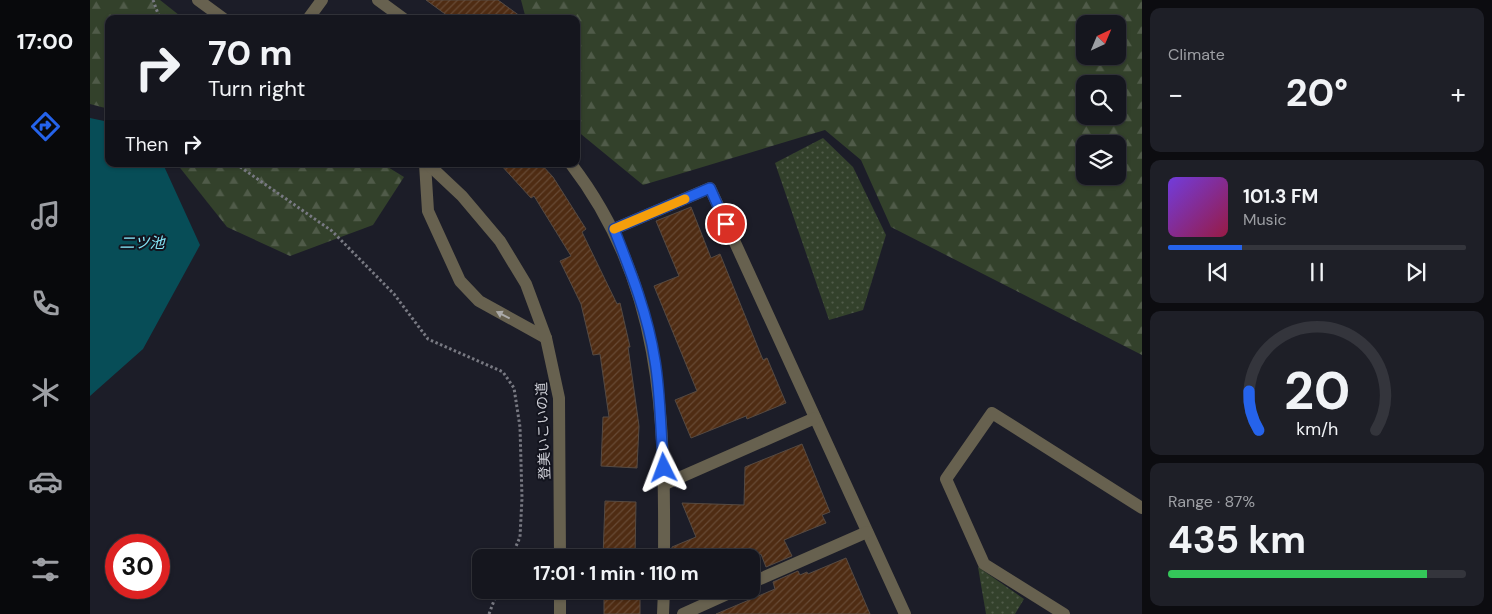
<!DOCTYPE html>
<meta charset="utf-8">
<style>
body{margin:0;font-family:"DM Sans","Noto Sans JP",sans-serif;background:#1e1f27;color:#f1f3f6;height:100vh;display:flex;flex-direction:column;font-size:19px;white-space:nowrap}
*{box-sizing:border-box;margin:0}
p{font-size:16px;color:#9d9fa4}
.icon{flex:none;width:28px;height:28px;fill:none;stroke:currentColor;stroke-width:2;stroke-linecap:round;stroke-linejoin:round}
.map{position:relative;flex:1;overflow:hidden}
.panel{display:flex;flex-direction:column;gap:8px;padding:8px;background:#0c0c10;width:350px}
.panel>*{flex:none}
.guide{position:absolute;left:15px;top:15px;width:475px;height:152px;border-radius:10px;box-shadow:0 1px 4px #0004,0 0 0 1px #34353c;background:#15161e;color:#f1f3f6;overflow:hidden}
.needle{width:32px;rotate:44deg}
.tools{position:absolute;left:986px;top:15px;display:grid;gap:10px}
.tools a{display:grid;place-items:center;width:50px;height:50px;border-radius:10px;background:#15161e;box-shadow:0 1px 4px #0004,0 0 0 1px #34353c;font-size:25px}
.speed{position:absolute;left:15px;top:534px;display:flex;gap:10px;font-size:25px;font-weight:700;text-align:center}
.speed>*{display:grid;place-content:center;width:65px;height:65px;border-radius:50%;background:#15161e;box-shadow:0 1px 4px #0004,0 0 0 1px #34353c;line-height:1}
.speed .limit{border:8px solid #d22;background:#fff;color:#111}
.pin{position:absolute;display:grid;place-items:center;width:42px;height:42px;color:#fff;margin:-21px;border:2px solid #fff;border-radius:50%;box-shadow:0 1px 5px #0007}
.me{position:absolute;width:55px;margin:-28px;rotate:357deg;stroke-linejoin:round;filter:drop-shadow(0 0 4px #0008)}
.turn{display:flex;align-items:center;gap:18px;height:105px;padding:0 20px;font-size:22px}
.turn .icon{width:65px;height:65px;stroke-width:2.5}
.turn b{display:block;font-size:35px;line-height:42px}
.then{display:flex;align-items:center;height:48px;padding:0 20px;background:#0003;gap:10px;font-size:19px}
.big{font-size:38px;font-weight:700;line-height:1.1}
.panel .tile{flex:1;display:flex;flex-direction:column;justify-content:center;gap:8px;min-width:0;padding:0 18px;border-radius:10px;background:#1e1f27}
.panel .dial{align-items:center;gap:0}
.dial svg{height:130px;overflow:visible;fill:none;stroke:#34353c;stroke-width:7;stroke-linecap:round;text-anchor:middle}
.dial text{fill:#f1f3f6;stroke:none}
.song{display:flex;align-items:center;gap:15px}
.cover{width:60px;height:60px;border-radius:8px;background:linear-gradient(135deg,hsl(260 70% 55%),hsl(340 70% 35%))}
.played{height:5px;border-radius:2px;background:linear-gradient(90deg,#2563eb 25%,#34353c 25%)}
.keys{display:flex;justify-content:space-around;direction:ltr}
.heat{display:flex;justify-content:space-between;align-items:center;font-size:28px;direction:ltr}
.charge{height:8px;border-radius:4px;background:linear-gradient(90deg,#34c759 87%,#34353c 0)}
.trip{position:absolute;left:382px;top:549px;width:288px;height:50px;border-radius:10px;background:#15161e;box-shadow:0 1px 4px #0004,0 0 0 1px #34353c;font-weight:700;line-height:50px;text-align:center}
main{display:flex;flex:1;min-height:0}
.dock{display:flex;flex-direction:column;width:90px;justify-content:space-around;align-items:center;background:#08090c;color:#9d9fa4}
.dock .icon{width:35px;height:35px}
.dock .selected{color:#2563eb}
.dock b{font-size:22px;color:#f1f3f6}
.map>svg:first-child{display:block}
.forest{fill:url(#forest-firs);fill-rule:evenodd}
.park{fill:url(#park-dots)}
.water{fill:#074d57}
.building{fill:url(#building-hatch);stroke:#564a42}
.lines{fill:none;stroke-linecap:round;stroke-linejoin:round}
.path{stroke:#787982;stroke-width:3;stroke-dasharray:2.5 2.5;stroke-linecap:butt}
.minor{stroke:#67614f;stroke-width:12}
.oneway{fill:#abaaa9}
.route-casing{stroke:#184099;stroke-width:12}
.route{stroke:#2563eb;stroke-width:9}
.slow{stroke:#f59e0b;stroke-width:9}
.labels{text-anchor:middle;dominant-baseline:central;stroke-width:4;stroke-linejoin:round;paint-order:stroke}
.street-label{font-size:14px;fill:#d0d1d9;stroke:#13141e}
.water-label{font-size:15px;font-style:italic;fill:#86e7f9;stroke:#13141e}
</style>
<main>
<nav class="dock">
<b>17:00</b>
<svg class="icon selected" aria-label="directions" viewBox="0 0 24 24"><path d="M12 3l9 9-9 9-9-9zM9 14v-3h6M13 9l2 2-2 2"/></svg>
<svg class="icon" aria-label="music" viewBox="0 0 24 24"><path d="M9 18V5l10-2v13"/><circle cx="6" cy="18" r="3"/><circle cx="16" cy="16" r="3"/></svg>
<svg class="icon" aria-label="phone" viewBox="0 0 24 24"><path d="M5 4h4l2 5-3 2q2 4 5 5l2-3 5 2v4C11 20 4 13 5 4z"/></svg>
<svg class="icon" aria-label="climate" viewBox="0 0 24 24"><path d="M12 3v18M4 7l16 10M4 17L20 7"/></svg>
<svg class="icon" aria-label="car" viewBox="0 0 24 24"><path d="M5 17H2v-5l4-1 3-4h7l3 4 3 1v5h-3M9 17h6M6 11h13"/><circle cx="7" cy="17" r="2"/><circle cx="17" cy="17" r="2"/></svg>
<svg class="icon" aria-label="filters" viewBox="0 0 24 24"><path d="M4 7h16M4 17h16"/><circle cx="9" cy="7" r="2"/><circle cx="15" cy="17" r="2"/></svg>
</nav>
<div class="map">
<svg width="1052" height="614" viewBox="0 0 1052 614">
<defs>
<pattern id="forest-firs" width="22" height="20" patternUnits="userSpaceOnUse" patternTransform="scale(1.25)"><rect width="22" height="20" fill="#33412b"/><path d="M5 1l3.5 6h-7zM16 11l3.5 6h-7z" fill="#505b49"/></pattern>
<pattern id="park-dots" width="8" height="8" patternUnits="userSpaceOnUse" patternTransform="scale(1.25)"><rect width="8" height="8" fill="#33412b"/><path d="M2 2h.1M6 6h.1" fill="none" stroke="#505b49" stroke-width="1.8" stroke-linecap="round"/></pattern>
<pattern id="building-hatch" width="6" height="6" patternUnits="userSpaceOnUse" patternTransform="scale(1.25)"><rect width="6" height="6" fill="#4f2c13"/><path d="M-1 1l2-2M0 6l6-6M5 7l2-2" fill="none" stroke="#674a35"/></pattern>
</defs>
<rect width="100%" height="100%" fill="#1c1d28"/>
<!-- forest -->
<g class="forest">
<path d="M0,0H70L94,19H19V109L0,104Z"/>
<path d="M431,0H1052V355L801,227L771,160L735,130L553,185L486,130V19H436ZM995,24H1028V56H995ZM995,84H1028V116H995ZM995,144H1028V176H995Z"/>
<path d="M87,164H293L314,177L283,225L200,256L137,227Z"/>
</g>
<!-- park -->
<g class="park">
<path d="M733,138L763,167L796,235L773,310L739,320L685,163Z"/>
<path d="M888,567L934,599L925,614H896Z"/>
</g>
<!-- water -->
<path class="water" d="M0,118L19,122V164H73L110,245L53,349L0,396Z"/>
<!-- building -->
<g class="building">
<path d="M336,0H408L434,19H362Z"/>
<path d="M410,164H451L463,177L496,229L492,232L527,304L530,303L540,347H538L549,426L547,468L511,466L513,417H519L510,354L503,355L491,304L470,261L481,256L444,196L441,198Z"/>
<path d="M601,207L621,258L630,254L673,360L677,358L696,403L657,419L656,416L601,438L585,400L607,391L564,286L589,276L566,221Z"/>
<path d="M712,444L740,512L732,515L736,523L694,540L702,556L676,567L671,554L662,558H582V547L606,537L592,503L654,505L655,467Z"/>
<path d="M515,501L546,502L545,558H513Z"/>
<path d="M756,558L780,614H626L685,589L683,582L708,571L710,575L717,572L718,574Z"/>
<path d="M512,590H550V614H514V592Z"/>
</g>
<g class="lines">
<!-- path -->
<g class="path">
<path d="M63,0L70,19"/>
<path d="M146,164L242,231L304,294L338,339L413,372L424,388L430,427L432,498L430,537L421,558"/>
<path d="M399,614L408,590"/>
</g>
<!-- minor -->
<g class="minor">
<path d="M108,0L134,19"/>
<path d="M288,0L314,19"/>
<path d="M218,19L232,0"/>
<path d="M335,164L338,211L370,281L389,301L456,338"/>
<path d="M338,164L372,196L410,241L436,284L456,338L469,398L470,558"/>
<path d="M481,164C572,282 575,415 574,558"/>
<path d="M524,229L620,188L815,614"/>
<path d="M575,484L725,418"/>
<path d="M661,583L777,532"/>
<path d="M470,590V614"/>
<path d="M573,614L574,590"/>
<path d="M593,614L646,590"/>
<path d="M974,614L894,564L856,479L902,413L1052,508"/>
</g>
</g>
<!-- one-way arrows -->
<defs><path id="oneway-solid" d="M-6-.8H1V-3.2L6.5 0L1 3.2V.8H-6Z" transform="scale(1.25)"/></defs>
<use class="oneway" href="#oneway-solid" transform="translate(413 315) rotate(-153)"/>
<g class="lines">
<defs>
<path id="route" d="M574,468C570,432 571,397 565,361C558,315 541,272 524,229L620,188L636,224"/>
</defs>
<!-- route casing -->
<use href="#route" class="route-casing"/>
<!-- route -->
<use href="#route" class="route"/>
<!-- slow -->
<path class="slow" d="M524,229L595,199"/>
</g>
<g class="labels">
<!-- street labels -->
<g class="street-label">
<text transform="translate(453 431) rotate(-92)">登美いこいの道</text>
</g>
<!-- water labels -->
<g class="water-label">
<text x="52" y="243">二ツ池</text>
</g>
</g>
</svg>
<div class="tools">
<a><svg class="needle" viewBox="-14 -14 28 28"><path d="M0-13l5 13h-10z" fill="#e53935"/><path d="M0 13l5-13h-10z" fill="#9d9fa4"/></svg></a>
<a><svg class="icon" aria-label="search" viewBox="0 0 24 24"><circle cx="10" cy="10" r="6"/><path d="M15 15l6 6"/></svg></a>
<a><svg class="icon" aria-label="layers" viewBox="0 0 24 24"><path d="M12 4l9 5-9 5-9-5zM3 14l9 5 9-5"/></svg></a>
</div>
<div class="speed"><div class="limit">30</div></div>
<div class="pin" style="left:636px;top:224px;background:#d93025"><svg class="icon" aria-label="arrive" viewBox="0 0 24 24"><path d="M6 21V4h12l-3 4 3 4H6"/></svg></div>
<svg class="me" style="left:574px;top:468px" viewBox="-20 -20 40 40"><path d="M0-17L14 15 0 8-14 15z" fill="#2563eb" stroke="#fff" stroke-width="4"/></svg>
<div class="trip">17:01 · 1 min · 110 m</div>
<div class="guide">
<div class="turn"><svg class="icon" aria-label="right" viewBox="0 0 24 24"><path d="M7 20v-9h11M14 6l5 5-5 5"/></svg><div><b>70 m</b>Turn right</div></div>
<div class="then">Then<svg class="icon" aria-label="right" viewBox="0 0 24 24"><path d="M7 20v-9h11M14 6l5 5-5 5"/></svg></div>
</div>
</div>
<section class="panel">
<div class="tile"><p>Climate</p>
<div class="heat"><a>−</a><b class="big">20°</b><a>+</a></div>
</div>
<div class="tile">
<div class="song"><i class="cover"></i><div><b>101.3 FM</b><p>Music</p></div></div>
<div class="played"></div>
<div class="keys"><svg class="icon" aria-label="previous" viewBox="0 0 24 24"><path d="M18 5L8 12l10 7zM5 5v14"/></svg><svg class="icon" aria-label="pause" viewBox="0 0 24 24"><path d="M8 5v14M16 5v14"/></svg><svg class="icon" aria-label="next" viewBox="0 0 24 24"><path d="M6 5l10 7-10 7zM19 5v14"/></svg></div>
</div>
<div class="tile dial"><svg viewBox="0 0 100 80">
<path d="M14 69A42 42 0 1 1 86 69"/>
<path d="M14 69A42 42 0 0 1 8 45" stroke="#2563eb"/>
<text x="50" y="56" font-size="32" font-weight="700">20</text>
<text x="50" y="72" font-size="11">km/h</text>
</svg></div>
<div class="tile"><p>Range · 87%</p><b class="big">435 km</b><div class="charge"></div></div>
</section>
</main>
